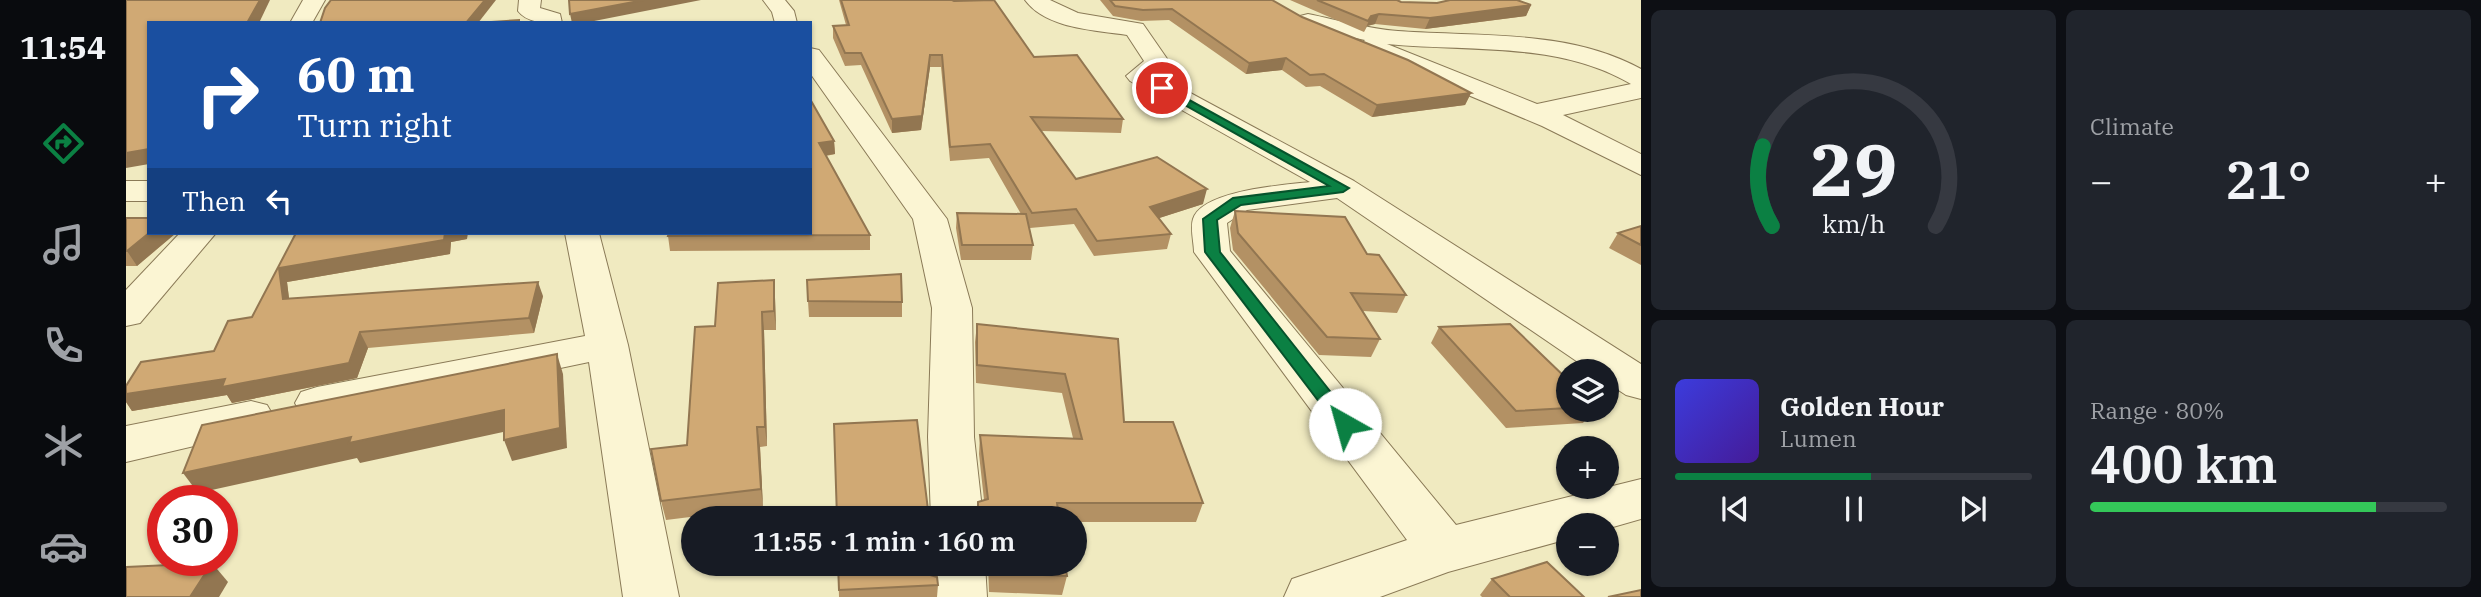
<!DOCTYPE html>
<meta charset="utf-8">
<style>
body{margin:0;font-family:"IBM Plex Serif",serif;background:#20242c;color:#f1f3f6;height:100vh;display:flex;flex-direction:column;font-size:26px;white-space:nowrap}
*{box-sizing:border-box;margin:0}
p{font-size:23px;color:#9ea1a6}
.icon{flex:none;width:38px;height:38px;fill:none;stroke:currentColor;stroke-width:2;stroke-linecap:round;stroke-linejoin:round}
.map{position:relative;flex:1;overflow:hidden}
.side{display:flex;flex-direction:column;gap:10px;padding:10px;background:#0d0f14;width:840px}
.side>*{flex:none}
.banner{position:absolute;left:21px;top:21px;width:665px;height:214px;border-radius:0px;box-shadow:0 2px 5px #0004;background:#1a4fa0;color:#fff;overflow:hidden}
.controls{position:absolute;left:1430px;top:359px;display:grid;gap:14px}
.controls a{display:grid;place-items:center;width:63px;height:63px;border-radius:50%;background:#171b24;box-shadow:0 2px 5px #0004;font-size:35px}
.speed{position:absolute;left:21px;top:485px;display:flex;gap:14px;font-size:35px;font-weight:700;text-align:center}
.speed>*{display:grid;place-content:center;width:91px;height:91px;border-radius:50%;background:#171b24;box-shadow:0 2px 5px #0004;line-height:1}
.speed .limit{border:10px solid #d22;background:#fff;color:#111}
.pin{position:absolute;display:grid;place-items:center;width:60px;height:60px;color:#fff;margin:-30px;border:4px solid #fff;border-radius:50%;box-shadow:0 2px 7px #0007}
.me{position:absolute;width:77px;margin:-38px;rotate:322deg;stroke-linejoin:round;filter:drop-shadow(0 0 5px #0008)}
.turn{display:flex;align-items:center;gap:24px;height:147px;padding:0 35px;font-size:32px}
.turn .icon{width:91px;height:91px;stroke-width:2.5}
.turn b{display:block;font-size:49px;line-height:60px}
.then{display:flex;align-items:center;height:66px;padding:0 35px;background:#0003;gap:14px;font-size:26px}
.big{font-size:52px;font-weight:600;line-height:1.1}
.side .card{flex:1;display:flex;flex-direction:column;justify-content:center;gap:10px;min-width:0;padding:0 24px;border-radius:10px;background:#20242c}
.side .dial{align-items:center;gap:0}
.dial svg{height:182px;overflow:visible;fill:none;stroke:#363941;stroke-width:7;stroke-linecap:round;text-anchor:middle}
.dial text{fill:#f1f3f6;stroke:none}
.song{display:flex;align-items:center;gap:21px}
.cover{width:84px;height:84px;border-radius:10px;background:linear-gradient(135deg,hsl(240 70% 55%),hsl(260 70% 35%))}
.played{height:7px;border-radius:4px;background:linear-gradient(90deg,#0b8043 55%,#363941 55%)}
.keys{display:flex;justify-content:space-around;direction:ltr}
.heat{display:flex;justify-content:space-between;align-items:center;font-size:38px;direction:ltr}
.charge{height:10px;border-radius:5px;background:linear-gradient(90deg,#34c759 80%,#363941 0)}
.side .tiles{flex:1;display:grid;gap:10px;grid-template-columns:repeat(2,1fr)}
.trip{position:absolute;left:555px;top:506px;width:406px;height:70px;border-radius:35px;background:#171b24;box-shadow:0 2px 5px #0004;font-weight:600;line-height:70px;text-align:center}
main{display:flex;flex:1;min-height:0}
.menu{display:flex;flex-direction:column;width:126px;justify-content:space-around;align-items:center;background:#090b0e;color:#9ea1a6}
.menu .icon{width:49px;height:49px}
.menu .on{color:#0b8043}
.menu b{font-size:32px;color:#f1f3f6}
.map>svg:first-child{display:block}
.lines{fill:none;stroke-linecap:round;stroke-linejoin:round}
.minor-casing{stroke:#8a7a57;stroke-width:2}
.minor{fill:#fbf5d3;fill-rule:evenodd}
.wall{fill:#b39164}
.shaded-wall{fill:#927651}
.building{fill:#d0a974;stroke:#927651;stroke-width:2}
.route{fill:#0b8043;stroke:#07532c;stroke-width:2}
</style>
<main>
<nav class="menu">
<b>11:54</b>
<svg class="icon on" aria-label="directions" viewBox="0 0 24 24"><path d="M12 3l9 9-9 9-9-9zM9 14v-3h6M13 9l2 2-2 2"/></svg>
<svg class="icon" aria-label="music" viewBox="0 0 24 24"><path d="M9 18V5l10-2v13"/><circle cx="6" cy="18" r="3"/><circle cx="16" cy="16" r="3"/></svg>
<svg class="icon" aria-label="phone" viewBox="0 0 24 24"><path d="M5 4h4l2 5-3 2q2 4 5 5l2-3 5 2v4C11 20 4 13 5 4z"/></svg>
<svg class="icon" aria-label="climate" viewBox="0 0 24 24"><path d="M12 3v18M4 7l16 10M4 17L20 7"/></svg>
<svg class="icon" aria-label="car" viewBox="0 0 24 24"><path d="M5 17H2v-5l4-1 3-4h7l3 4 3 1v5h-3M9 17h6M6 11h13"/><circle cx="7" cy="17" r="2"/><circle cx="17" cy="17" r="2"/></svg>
</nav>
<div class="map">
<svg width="1515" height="597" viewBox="0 0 1515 597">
<rect width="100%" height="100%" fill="#f0eac0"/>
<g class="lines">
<defs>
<g id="minor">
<path d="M177,0H199L186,23H164Z"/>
<path d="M393,0H415L414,8L434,14L436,23C422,23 402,24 392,11Z"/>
<path d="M637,0H659L668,11L671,23H649L646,12Z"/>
<path d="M899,0H924L952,13L1017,24L1044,63L1031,75L1228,181L1515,364V399L1500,395L1480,382V371H1465L1211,198L1121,210L1101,223L1104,251L1330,525L1515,479V519L1480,529V525H1442V539L1322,572L1254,597H1158L1166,579L1281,540L1068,252C1068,243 1064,228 1067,219C1076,190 1159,185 1184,182L1004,81L1000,76L1018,61L1001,35C970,30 920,29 899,0Z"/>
<path d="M1182,14C1212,20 1242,29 1272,31C1352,37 1443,29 1515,69V98L1437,115L1515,154V175L1416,126L1237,51L1233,46L1239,40L1174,26L1171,21L1174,16ZM1261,44C1343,52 1432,41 1505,84L1411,104Z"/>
<path d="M684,48L693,50L821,219L846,308L848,437L857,518H805L802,437L806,308L787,219L684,73Z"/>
<rect x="0" y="181" width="23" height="20"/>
<path d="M54,233H90L14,323L0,326V290Z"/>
<path d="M439,233H473L502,345L553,597H497L463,362L191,419L175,414L169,403L175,392L191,387L459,336Z"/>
<path d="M125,401L141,405L148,417L141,429L0,462V426Z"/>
<path d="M805,564H859L861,597H805Z"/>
</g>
</defs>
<!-- minor casing -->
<use href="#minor" class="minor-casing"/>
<!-- minor -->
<use href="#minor" class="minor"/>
</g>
<!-- wall -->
<g class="wall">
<path d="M713,0H826L997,119L995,133L915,131L950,179L1077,204L1033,218L1045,234L1041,249L968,256L948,224L904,228L903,227L907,245L905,260H835L830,228L831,213L895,214L863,158L824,161L815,67H804L795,130L766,133L735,65L719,66L707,38V26L720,25Z"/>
<path d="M974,0H1146L1176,17L1345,93L1339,105L1246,117L1194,86L1180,87L1156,70L1120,74L1043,20L1015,21L987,16Z"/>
<path d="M1164,0H1271L1275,2L1405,5L1400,16L1299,29L1249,24L1241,26L1238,32Z"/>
<path d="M684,99L708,141L709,154L700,156L744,235V250L544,251L542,236Z"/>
<path d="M1109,211L1241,254L1280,295L1271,313L1237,311L1254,339L1245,357L1193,355L1107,250L1104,228Z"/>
<path d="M0,218L50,233L11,266H0Z"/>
<path d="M1515,226V265L1483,248L1492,233Z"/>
<path d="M170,233L341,239L325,242L324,254L161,282L163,299L417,296L408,333L242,348L231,378L106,403L101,395L6,411L0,402V386L88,351L126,317Z"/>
<path d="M648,280L649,298L650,330H638L641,446L634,447L637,508L540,520L535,501L561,445L589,326Z"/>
<path d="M682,301L776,302V317H683Z"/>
<path d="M851,324L992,339L998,422L1077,503L1070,522H948V518H850L852,502L858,500L853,454L854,435L947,438L936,393L850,383L849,342Z"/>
<path d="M1313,327L1442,380V410H1467L1457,423L1380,428L1305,343Z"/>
<path d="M712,564L804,575L812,585L811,597H713Z"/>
<path d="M860,564H939L941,576L936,595L863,592L862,564Z"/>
<path d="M1366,579L1458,597H1356L1354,595Z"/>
</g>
<!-- shaded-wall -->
<g class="shaded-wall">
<path d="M134,0H144L133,23H121Z"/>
<path d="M359,0H370L352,23H340Z"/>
<path d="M518,0H575L458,23H446L444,14Z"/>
<path d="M1405,5L1400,16L1299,29L1304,18Z"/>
<path d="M1253,14L1249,24L1241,26L1238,32L1245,16Z"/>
<path d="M804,55V67L795,130L766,133V119Z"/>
<path d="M1160,58L1156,70L1120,74L1123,63Z"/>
<path d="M1345,93L1339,105L1246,117L1251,105Z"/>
<path d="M708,141L709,154L694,156L693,143Z"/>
<path d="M23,149V164L0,168V153Z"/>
<path d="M1081,189L1077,204L1021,222L1024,207Z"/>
<path d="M23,233H50L11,266L1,251Z"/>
<path d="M319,233H342L341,239L325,242L324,254L161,282L165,314L157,299L153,268Z"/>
<path d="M648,280L649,298L650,330L648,311Z"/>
<path d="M412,282L417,296L408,333L403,318Z"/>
<path d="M636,312L638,330L641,446L639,427Z"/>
<path d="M234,332L242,348L231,378L106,403L101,395L6,411L0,402V394Z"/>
<path d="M431,354L437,374L441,448L386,461L378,440Z"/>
<path d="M378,410L386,430L234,463L231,458L72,493L57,473L225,437Z"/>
<path d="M631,427L634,447L637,508L635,489Z"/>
<path d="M86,563L102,582L93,597H64Z"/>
</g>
<!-- building -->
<g class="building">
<path d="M0,0H134L121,23H23V149L0,153Z"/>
<path d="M205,0H359L340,23H194L199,8Z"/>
<path d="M443,0H518L444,14Z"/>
<path d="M715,0H826L828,1L868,0L908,57L951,55L997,119L905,117L950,179L1031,157L1081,189L1024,207L1045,234L971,241L950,209L906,213L864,144L824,147L816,55H804L796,116L766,119L735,53H719L707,26L723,25Z"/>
<path d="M984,0H1146L1176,17L1282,60L1345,93L1251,105L1198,74L1184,75L1160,58L1123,63L1046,9L1017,10L989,6Z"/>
<path d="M1191,0H1271L1275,2L1311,3L1324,0H1391L1405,5L1304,18L1253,14L1245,16L1242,21Z"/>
<path d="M393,20V23H350Z"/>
<path d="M684,99L708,141L693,143L744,235L542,236L543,233H684Z"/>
<path d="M1109,211L1219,217L1241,254L1253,255L1280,295L1225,293L1254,339L1201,337L1112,233Z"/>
<path d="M831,213L900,214L907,245H836Z"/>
<path d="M0,218H23V233L1,251H0Z"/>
<path d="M1515,226V245L1492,233Z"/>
<path d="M170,233H319L318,240L153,268L157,299L412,282L403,318L234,332L223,363L96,387L99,379L0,394V386L15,362L88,351L102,321L126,317Z"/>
<path d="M775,274L776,302L682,301L681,280Z"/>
<path d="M648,280V311L636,312L639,427H631L635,489L535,501L525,449L561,445L569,327L589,326L592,283Z"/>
<path d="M851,324L992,339L998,422H1047L1077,503H931L933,518H852V502L862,499L854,435L956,439L939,374L851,365Z"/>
<path d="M1384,324L1442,380V408L1390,411L1313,327Z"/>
<path d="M431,354L434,428L378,440V410L223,443L225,437L57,473L76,425Z"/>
<path d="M791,420L803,518H711L708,424Z"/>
<path d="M1421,562L1458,597H1384L1366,579Z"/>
<path d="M86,563L64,597H0V567Z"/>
<path d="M712,564H804V575L811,577L812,585L713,590Z"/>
<path d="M865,564H939L941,576L866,573Z"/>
<path d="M1515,590V597H1482Z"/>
</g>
<!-- route -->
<path class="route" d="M1036,85L1223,188L1217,192L1115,205L1091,220L1094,252L1226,419L1229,424L1226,428H1213L1079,252L1077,219L1107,198L1203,186L1032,90V86Z"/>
</svg>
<div class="controls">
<a><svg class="icon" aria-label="layers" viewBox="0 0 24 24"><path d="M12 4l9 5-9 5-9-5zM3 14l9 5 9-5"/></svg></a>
<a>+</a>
<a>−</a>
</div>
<div class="speed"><div class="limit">30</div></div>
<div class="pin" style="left:1036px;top:88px;background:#d93025"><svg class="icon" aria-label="arrive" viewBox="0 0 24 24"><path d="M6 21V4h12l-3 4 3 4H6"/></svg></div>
<svg class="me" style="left:1219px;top:424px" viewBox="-20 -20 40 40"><circle r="19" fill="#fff"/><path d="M0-13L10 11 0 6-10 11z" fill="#0b8043"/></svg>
<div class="trip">11:55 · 1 min · 160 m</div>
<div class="banner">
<div class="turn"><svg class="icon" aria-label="right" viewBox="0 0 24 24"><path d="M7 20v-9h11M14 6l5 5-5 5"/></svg><div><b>60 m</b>Turn right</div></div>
<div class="then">Then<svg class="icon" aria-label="left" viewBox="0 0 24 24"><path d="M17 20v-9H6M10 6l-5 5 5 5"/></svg></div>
</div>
</div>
<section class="side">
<div class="tiles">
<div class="card dial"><svg viewBox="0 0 100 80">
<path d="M14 69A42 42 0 1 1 86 69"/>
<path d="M14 69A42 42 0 0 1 10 34" stroke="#0b8043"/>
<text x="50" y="56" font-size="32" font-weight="700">29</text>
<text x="50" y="72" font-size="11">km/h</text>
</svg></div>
<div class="card"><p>Climate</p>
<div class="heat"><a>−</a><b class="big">21°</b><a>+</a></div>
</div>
<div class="card">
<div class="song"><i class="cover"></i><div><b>Golden Hour</b><p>Lumen</p></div></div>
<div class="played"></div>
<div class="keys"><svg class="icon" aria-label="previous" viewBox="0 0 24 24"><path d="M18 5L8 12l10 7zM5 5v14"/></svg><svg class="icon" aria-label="pause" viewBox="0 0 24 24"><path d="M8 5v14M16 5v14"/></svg><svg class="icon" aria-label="next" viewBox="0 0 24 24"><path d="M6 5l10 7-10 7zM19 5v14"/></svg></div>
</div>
<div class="card"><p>Range · 80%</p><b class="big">400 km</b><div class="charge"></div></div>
</div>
</section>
</main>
